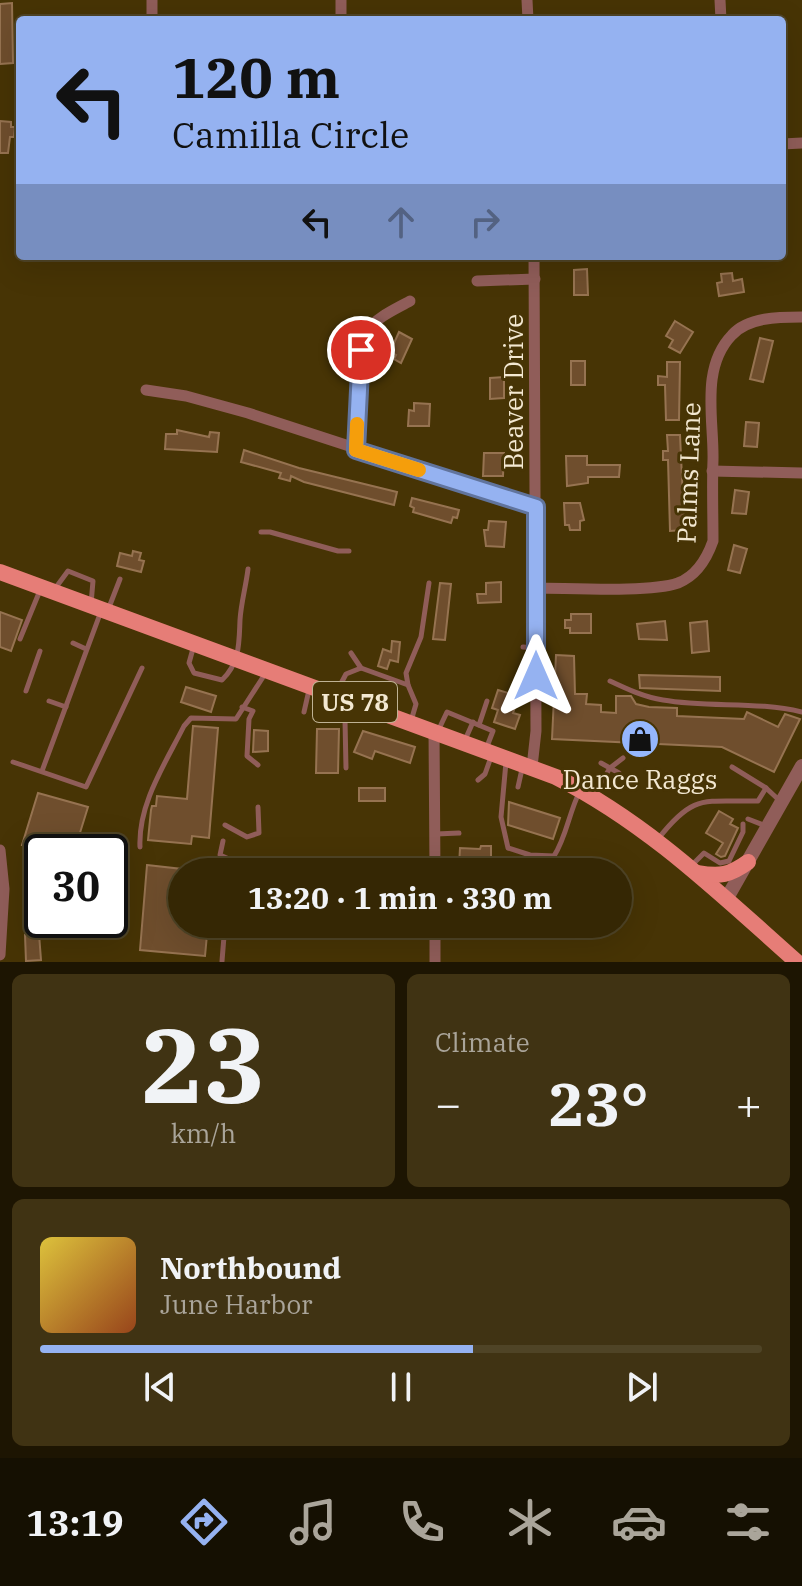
<!DOCTYPE html>
<meta charset="utf-8">
<style>
body{margin:0;font-family:"IBM Plex Serif",serif;background:#403313;color:#f1f3f6;height:100vh;display:flex;flex-direction:column;font-size:30px;white-space:nowrap}
*{box-sizing:border-box;margin:0}
p{font-size:26px;color:#aaa59a}
.icon{flex:none;width:44px;height:44px;fill:none;stroke:currentColor;stroke-width:2;stroke-linecap:round;stroke-linejoin:round}
.map{position:relative;height:962px;overflow:hidden}
.details{display:flex;flex-direction:column;gap:12px;padding:12px;background:#1d1502;flex:1}
.details>*{flex:none}
.hud{position:absolute;left:16px;top:16px;width:770px;height:244px;border-radius:8px;box-shadow:0 8px 32px #0002,0 0 0 2px #4f4426;background:#95b2f1;color:#111;overflow:hidden}
.speed{position:absolute;left:24px;top:834px;display:flex;gap:16px;font-size:40px;font-weight:700;text-align:center}
.speed>*{display:grid;place-content:center;width:104px;height:104px;border-radius:50%;background:#352704;box-shadow:0 8px 32px #0002,0 0 0 2px #4f4426;line-height:1}
.speed .limit{border:4px solid #111;border-radius:12px;background:#fff;color:#111}
.pin{position:absolute;display:grid;place-items:center;width:68px;height:68px;color:#fff;margin:-34px;border:4px solid #fff;border-radius:50%;box-shadow:0 2px 8px #0007}
.me{position:absolute;width:88px;margin:-44px;rotate:0deg;stroke-linejoin:round;filter:drop-shadow(0 0 6px #0008)}
.turn{display:flex;align-items:center;gap:28px;height:168px;padding:0 24px;font-size:36px}
.turn .icon{width:104px;height:104px;stroke-width:2.5}
.turn b{display:block;font-size:56px;line-height:68px}
.lanes{display:flex;align-items:center;height:76px;padding:0 24px;background:#0003;justify-content:center;gap:40px;direction:ltr}
.lanes .off{opacity:.35}
.big{font-size:60px;font-weight:700;line-height:1.1}
.details .tile{flex:1;display:flex;flex-direction:column;justify-content:center;gap:12px;min-width:0;padding:0 28px;border-radius:12px;background:#403313}
.details .dial{align-items:center;gap:0}
.dial b{font-size:104px;line-height:1}
.song{display:flex;align-items:center;gap:24px}
.cover{width:96px;height:96px;border-radius:12px;background:linear-gradient(135deg,hsl(50 70% 55%),hsl(20 70% 35%))}
.played{height:8px;border-radius:4px;background:linear-gradient(90deg,#95b2f1 60%,#4f4426 60%)}
.keys{display:flex;justify-content:space-around;direction:ltr}
.heat{display:flex;justify-content:space-between;align-items:center;font-size:44px;direction:ltr}
.details .tiles{flex:1;display:grid;gap:12px;grid-template-columns:1fr 1fr}
.tile:last-child{grid-column:span 2}
.trip{position:absolute;left:168px;top:858px;width:464px;height:80px;border-radius:40px;background:#352704;box-shadow:0 8px 32px #0002,0 0 0 2px #4f4426;font-weight:700;line-height:80px;text-align:center}
.dock{display:flex;height:128px;justify-content:space-around;align-items:center;background:#151002;color:#aaa59a}
.dock .icon{width:56px;height:56px}
.dock .current{color:#95b2f1}
.dock b{font-size:36px;color:#f1f3f6}
.map>svg:first-child{display:block}
.building{fill:#6f4e2d;stroke:#967351;stroke-width:2}
.lines{fill:none;stroke-linecap:round;stroke-linejoin:round}
.service{stroke:#905d59;stroke-width:5}
.minor{stroke:#905d59;stroke-width:11}
.tertiary{stroke:#905d59;stroke-width:14}
.primary{stroke:#e67d77;stroke-width:16}
.route-casing{stroke:#61749d;stroke-width:20}
.route{stroke:#95b2f1;stroke-width:14}
.slow{stroke:#f59e0b;stroke-width:14}
.labels{text-anchor:middle;dominant-baseline:central;stroke-width:6;stroke-linejoin:round;paint-order:stroke}
.shield{fill:#473405;stroke:#bfb294;stroke-width:2}
.shield-label{font-size:24px;font-weight:bold;fill:#f3e8d1}
.street-label{font-size:26px;fill:#f3e8d1;stroke:#473405}
.poi-label{font-size:26px;fill:#f3e8d1;stroke:#473405}
</style>
<div class="map">
<svg width="802" height="962" viewBox="0 0 802 962">
<rect width="100%" height="100%" fill="#473405"/>
<!-- building -->
<g class="building">
<path d="M12,3L13,63L0,64V4Z"/>
<path d="M0,121L11,122V127H15L14,137H10L8,153H0Z"/>
<path d="M587,269L588,295H574V270Z"/>
<path d="M732,273L733,281L742,279L744,292L719,296L717,283L722,282L721,274Z"/>
<path d="M675,321L693,332L680,353L669,347L673,340L666,336Z"/>
<path d="M399,332L412,339L401,363L394,359L396,355L390,352Z"/>
<path d="M760,338L773,341L763,382L750,379Z"/>
<rect x="571" y="361" width="14" height="24"/>
<path d="M667,362H680L679,420H666L665,385H658V376L667,377Z"/>
<path d="M504,377V398L490,399V378Z"/>
<path d="M414,403L430,404L429,426H408L409,410L414,411Z"/>
<path d="M746,422L759,423L757,447L744,446Z"/>
<path d="M177,430L209,437L210,432L219,433L217,452L165,449L166,434H177Z"/>
<path d="M667,435H680L684,520H681L682,530L670,531L668,460H663V451H668Z"/>
<path d="M244,450L299,468L397,492L394,505L304,482L291,476L290,481L279,478L281,473L241,462Z"/>
<path d="M484,453H504L503,476H483Z"/>
<path d="M566,456H587V465H620L619,477H588V483L567,486Z"/>
<path d="M735,490L749,492L746,514L732,513Z"/>
<path d="M412,498L459,510L457,518L453,517L451,523L413,512L414,508L410,506Z"/>
<path d="M564,503H580L584,520L580,521V530H570L569,525H565Z"/>
<path d="M489,521L506,522L504,547L486,546L484,530H488Z"/>
<path d="M734,545L747,549L740,573L728,570Z"/>
<path d="M133,551L141,553L139,560L144,561L141,572L117,566L120,553L132,556Z"/>
<path d="M501,582V602L478,603L477,594H486V583Z"/>
<path d="M440,583L451,584L445,640L433,639Z"/>
<path d="M0,612L22,620L11,651L0,647Z"/>
<path d="M571,614H591V633H570V628H565V620H571Z"/>
<path d="M665,621L667,640L639,639L637,624Z"/>
<path d="M707,621L709,651L692,653L690,623Z"/>
<path d="M392,641L400,642L398,662L390,660L387,669L378,666L383,649L391,652Z"/>
<path d="M556,655L574,656L575,694H587L586,704L601,705V712L616,713V696H631L636,704L649,707L677,708V716L744,719L747,712L778,727L785,714L800,719L774,772L722,747L552,739Z"/>
<path d="M639,675L720,677V691L640,688Z"/>
<path d="M186,687L216,696L211,712L181,702Z"/>
<path d="M498,690L519,696L513,713L520,715L515,729L494,722L498,710L492,708Z"/>
<path d="M193,726L218,728L209,838L192,836L191,844L148,840L151,810L152,806H156L157,796L187,799Z"/>
<path d="M317,729H339L338,773H316Z"/>
<path d="M254,730L268,731V751L253,752Z"/>
<path d="M363,731L415,747L410,763L375,751L372,759L354,752Z"/>
<rect x="359" y="788" width="26" height="13"/>
<path d="M38,793L88,807L74,852H45L22,845Z"/>
<path d="M509,802L560,818L553,839L508,825Z"/>
<path d="M719,811L733,819L730,824L738,828L725,856L721,857L716,854L723,843L706,833Z"/>
<path d="M481,846H491V867L459,866L460,848L480,849Z"/>
<path d="M147,865L182,869V924H208L205,956L140,950Z"/>
<path d="M39,934L41,960L26,961L25,935Z"/>
</g>
<g class="lines">
<!-- service -->
<g class="service">
<path d="M261,532H270L338,551H349"/>
<path d="M54,590L68,571L93,581L91,604"/>
<path d="M108,610L120,579"/>
<path d="M20,639L41,588"/>
<path d="M73,643L86,649"/>
<path d="M194,645L189,663L194,673L222,680C240,663 239,643 240,620C241,603 246,586 248,569"/>
<path d="M523,647L535,648"/>
<path d="M351,653L361,668"/>
<path d="M610,681C627,689 644,697 663,700C709,708 757,701 802,712"/>
<path d="M408,685L406,673L421,637L429,583"/>
<path d="M26,691L40,651"/>
<path d="M336,693L346,674L361,668L408,685L416,704L411,721"/>
<path d="M49,701L66,707"/>
<path d="M242,707L253,711L249,719L247,756L258,765"/>
<path d="M304,712L309,690"/>
<path d="M479,725L487,701"/>
<path d="M438,731L447,712L493,731L486,749"/>
<path d="M465,740L473,722"/>
<path d="M13,762L86,787L142,668"/>
<path d="M506,762L501,817L508,848L530,855L554,856C566,838 569,813 579,793"/>
<path d="M601,763L619,773"/>
<path d="M732,767L766,788L780,801"/>
<path d="M346,768L345,720L351,705"/>
<path d="M42,771L100,614"/>
<path d="M478,780L485,774L491,757"/>
<path d="M518,787L522,769"/>
<path d="M594,794L610,768L623,758"/>
<path d="M748,819L766,826"/>
<path d="M225,825L247,837L259,833L258,807"/>
<path d="M436,834L459,833"/>
<path d="M658,839C694,793 703,802 758,801L766,788"/>
<path d="M223,841L220,855L231,860L229,872"/>
<path d="M140,847C138,804 165,764 184,726L191,718L236,719L265,674"/>
<path d="M691,866L704,853L720,863L729,861L743,832V824"/>
<path d="M222,961L225,924"/>
</g>
<!-- minor -->
<g class="minor">
<path d="M152,0V20"/>
<path d="M341,0V20"/>
<path d="M527,0L528,20"/>
<path d="M720,0L721,20"/>
<path d="M782,144L802,143"/>
<path d="M477,281L535,279"/>
<path d="M146,390L186,396L248,413L536,507"/>
<path d="M356,450C358,418 350,356 368,330C377,317 396,309 410,301"/>
<path d="M712,471L802,473"/>
<path d="M536,588C570,588 649,593 678,583C696,576 707,558 713,541C713,514 712,487 713,460C714,420 700,368 732,335C748,317 779,317 802,317"/>
<path d="M434,731L435,872"/>
<path d="M532,767L536,731L534,256"/>
<path d="M0,850L4,889L0,955"/>
<path d="M435,924V962"/>
</g>
<!-- tertiary -->
<path class="tertiary" d="M727,898L802,766"/>
<!-- primary -->
<g class="primary">
<path d="M0,572L556,777C649,824 720,894 797,962"/>
<path d="M698,873C720,877 730,875 748,862"/>
</g>
</g>
<g class="lines">
<defs>
<path id="route" d="M361,350L356,450L536,507V676"/>
</defs>
<!-- route casing -->
<use href="#route" class="route-casing"/>
<!-- route -->
<use href="#route" class="route"/>
<!-- slow -->
<path class="slow" d="M357,424L356,450L419,470"/>
</g>
<!-- icons -->
<defs>
<symbol id="shop-disc" viewBox="-11 -11 22 22"><circle r="9.5" fill="#95b7fd" stroke="#473405"/><path d="M-5-2.5h2.3a2.7 3.5 0 0 1 5.4 0H5L5.5 6h-11ZM-1.5-2.5h3a1.5 2.3 0 0 0-3 0Z" fill="#111"/></symbol>
</defs>
<g fill-rule="evenodd">
<use href="#shop-disc" x="618" y="717" width="44" height="44"/>
</g>
<g class="labels">
<!-- shield labels -->
<rect class="shield" x="313" y="682" width="84" height="40" rx="6"/>
<g class="shield-label">
<text x="355" y="702">US 78</text>
</g>
<!-- street labels -->
<g class="street-label">
<text transform="translate(513 392) rotate(-90)">Beaver Drive</text>
<text transform="translate(688 473) rotate(-88)">Palms Lane</text>
</g>
<!-- poi labels -->
<g class="poi-label">
<text x="640" y="779">Dance Raggs</text>
</g>
</g>
</svg>
<div class="speed"><div class="limit">30</div></div>
<div class="pin" style="left:361px;top:350px;background:#d93025"><svg class="icon" aria-label="arrive" viewBox="0 0 24 24"><path d="M6 21V4h12l-3 4 3 4H6"/></svg></div>
<svg class="me" style="left:536px;top:676px" viewBox="-20 -20 40 40"><path d="M0-17L14 15 0 8-14 15z" fill="#95b2f1" stroke="#fff" stroke-width="4"/></svg>
<div class="trip">13:20 · 1 min · 330 m</div>
<div class="hud">
<div class="turn"><svg class="icon" aria-label="left" viewBox="0 0 24 24"><path d="M17 20v-9H6M10 6l-5 5 5 5"/></svg><div><b>120 m</b>Camilla Circle</div></div>
<div class="lanes"><svg class="icon" aria-label="left" viewBox="0 0 24 24"><path d="M17 20v-9H6M10 6l-5 5 5 5"/></svg><svg class="icon off" aria-label="ahead" viewBox="0 0 24 24"><path d="M12 20V5M6 11l6-6 6 6"/></svg><svg class="icon off" aria-label="right" viewBox="0 0 24 24"><path d="M7 20v-9h11M14 6l5 5-5 5"/></svg></div>
</div>
</div>
<section class="details">
<div class="tiles">
<div class="tile dial"><b>23</b><p>km/h</p></div>
<div class="tile"><p>Climate</p>
<div class="heat"><a>−</a><b class="big">23°</b><a>+</a></div>
</div>
<div class="tile">
<div class="song"><i class="cover"></i><div><b>Northbound</b><p>June Harbor</p></div></div>
<div class="played"></div>
<div class="keys"><svg class="icon" aria-label="previous" viewBox="0 0 24 24"><path d="M18 5L8 12l10 7zM5 5v14"/></svg><svg class="icon" aria-label="pause" viewBox="0 0 24 24"><path d="M8 5v14M16 5v14"/></svg><svg class="icon" aria-label="next" viewBox="0 0 24 24"><path d="M6 5l10 7-10 7zM19 5v14"/></svg></div>
</div>
</div>
</section>
<nav class="dock">
<b>13:19</b>
<svg class="icon current" aria-label="directions" viewBox="0 0 24 24"><path d="M12 3l9 9-9 9-9-9zM9 14v-3h6M13 9l2 2-2 2"/></svg>
<svg class="icon" aria-label="music" viewBox="0 0 24 24"><path d="M9 18V5l10-2v13"/><circle cx="6" cy="18" r="3"/><circle cx="16" cy="16" r="3"/></svg>
<svg class="icon" aria-label="phone" viewBox="0 0 24 24"><path d="M5 4h4l2 5-3 2q2 4 5 5l2-3 5 2v4C11 20 4 13 5 4z"/></svg>
<svg class="icon" aria-label="climate" viewBox="0 0 24 24"><path d="M12 3v18M4 7l16 10M4 17L20 7"/></svg>
<svg class="icon" aria-label="car" viewBox="0 0 24 24"><path d="M5 17H2v-5l4-1 3-4h7l3 4 3 1v5h-3M9 17h6M6 11h13"/><circle cx="7" cy="17" r="2"/><circle cx="17" cy="17" r="2"/></svg>
<svg class="icon" aria-label="filters" viewBox="0 0 24 24"><path d="M4 7h16M4 17h16"/><circle cx="9" cy="7" r="2"/><circle cx="15" cy="17" r="2"/></svg>
</nav>
